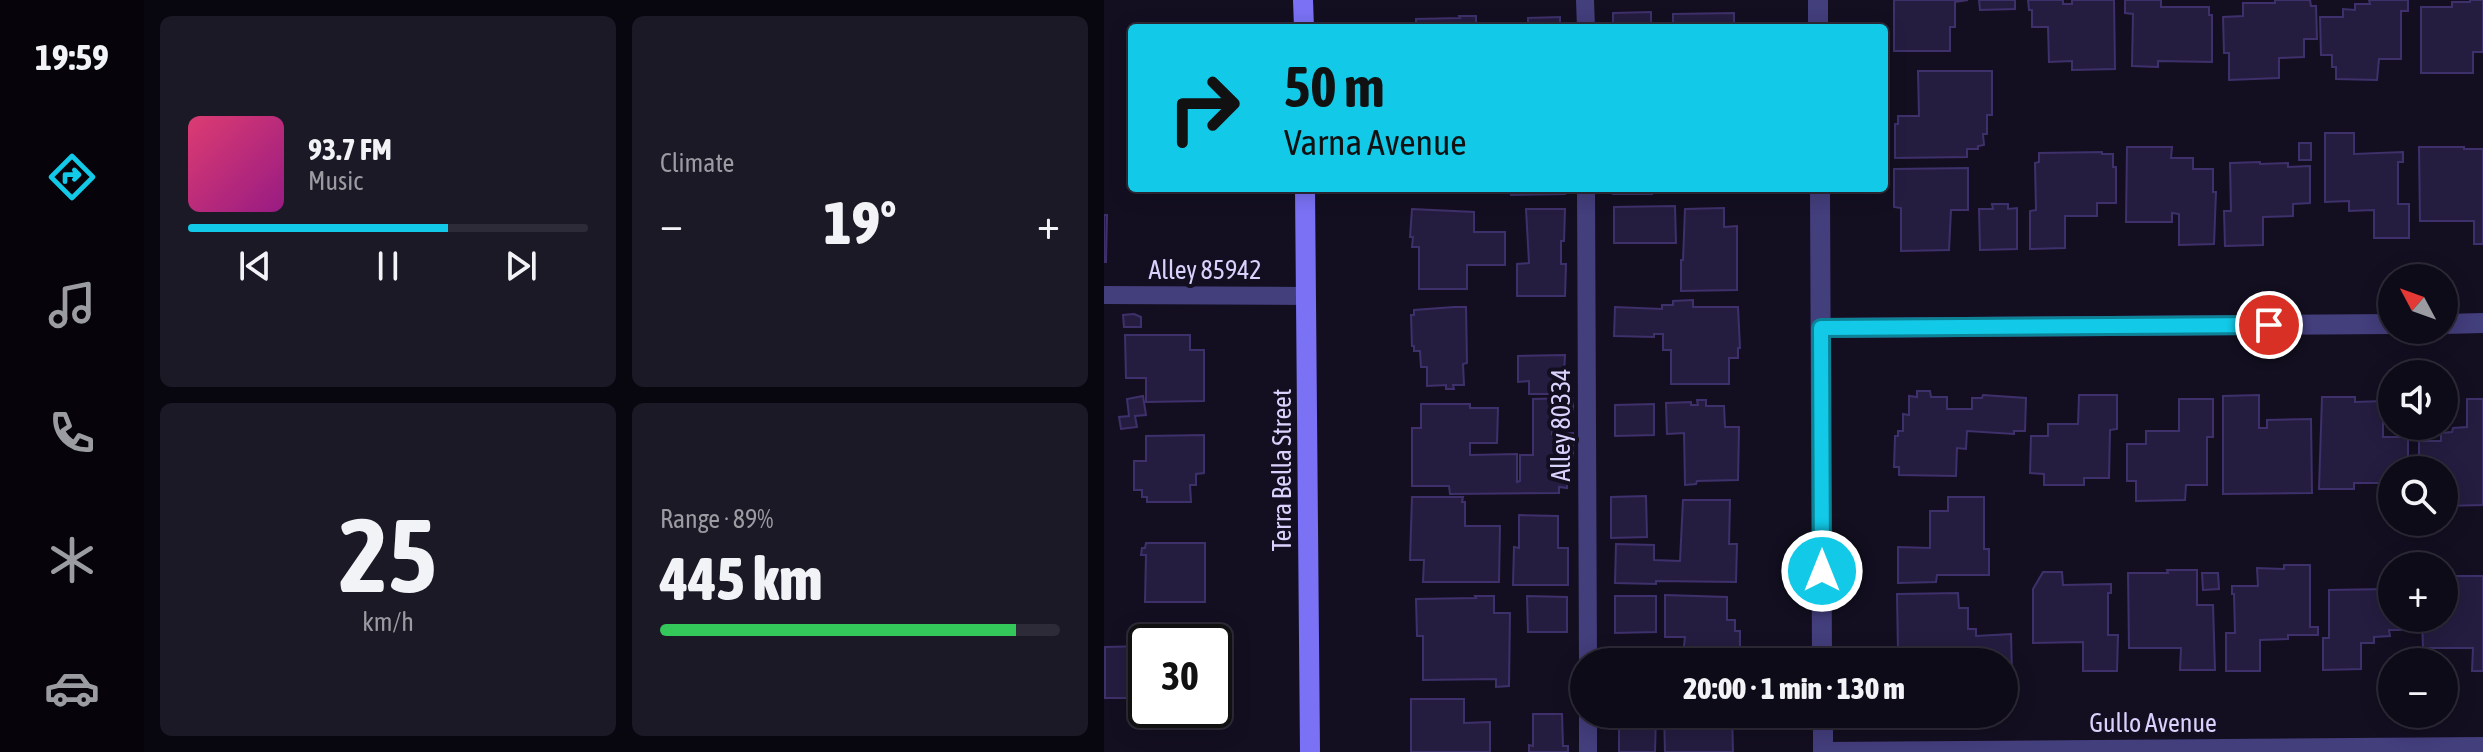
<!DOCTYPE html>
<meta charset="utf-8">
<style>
body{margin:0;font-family:"Asap Condensed",sans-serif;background:#1c1926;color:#f1f3f6;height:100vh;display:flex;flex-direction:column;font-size:30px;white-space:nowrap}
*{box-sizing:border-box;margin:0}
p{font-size:26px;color:#9b9ba2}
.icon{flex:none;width:44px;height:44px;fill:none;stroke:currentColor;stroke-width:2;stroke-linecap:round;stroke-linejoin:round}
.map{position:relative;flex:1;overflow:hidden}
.side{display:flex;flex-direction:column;gap:16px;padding:16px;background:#08060e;width:960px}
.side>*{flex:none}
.banner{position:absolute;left:24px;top:24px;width:760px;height:168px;border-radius:8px;box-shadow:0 4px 20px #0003,0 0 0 2px #2e2b38;background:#12c9e8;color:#111;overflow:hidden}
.needle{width:52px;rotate:311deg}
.fabs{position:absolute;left:1274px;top:264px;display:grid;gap:16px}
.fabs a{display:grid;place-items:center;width:80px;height:80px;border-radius:50%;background:#0e0b19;box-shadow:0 4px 20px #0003,0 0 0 2px #2e2b38;font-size:40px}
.speed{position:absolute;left:24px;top:624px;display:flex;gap:16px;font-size:40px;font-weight:700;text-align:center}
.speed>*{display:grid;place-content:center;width:104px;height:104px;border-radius:50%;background:#0e0b19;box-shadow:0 4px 20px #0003,0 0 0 2px #2e2b38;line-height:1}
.speed .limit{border:4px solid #111;border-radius:12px;background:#fff;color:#111}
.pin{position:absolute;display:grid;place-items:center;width:68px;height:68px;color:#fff;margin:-34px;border:4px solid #fff;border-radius:50%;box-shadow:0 2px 8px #0007}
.me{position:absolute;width:88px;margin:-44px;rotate:0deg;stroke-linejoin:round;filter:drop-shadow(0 0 6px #0008)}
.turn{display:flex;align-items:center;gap:28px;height:168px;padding:0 24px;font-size:36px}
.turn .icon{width:104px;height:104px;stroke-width:2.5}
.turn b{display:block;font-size:56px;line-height:68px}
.big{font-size:60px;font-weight:800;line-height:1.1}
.side .card{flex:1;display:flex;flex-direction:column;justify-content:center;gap:12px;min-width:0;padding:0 28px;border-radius:12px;background:#1c1926}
.side .dial{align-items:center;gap:0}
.dial b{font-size:104px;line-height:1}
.song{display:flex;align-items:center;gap:24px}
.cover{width:96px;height:96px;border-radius:12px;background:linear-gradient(135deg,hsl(340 70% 55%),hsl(310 70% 35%))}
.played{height:8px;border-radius:4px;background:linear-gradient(90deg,#12c9e8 65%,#2e2b38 65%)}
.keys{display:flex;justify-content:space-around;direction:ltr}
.heat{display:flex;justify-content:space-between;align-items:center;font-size:44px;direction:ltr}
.charge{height:12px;border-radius:6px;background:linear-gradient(90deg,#34c759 89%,#2e2b38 0)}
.side .tiles{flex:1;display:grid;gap:16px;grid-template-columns:repeat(2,1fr)}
.trip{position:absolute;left:466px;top:648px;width:448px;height:80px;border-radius:40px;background:#0e0b19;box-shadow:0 4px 20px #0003,0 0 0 2px #2e2b38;font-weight:800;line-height:80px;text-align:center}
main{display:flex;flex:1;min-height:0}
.tabs{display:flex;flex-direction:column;width:144px;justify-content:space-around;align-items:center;background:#06040a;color:#9b9ba2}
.tabs .icon{width:56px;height:56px}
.tabs .on{color:#12c9e8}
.tabs b{font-size:36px;color:#f1f3f6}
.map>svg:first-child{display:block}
.building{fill:#251d40;stroke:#3e306a;stroke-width:2}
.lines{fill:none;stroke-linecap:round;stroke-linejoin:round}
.service{stroke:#433e7c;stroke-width:18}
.minor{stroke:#433e7c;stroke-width:20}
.secondary{stroke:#7a71f4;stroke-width:20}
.route-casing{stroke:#0c8397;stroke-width:20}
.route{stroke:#12c9e8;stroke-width:14}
.labels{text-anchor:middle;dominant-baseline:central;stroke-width:8;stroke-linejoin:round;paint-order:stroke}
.street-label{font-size:26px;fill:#d9d2fc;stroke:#130f21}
</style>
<main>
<nav class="tabs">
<b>19:59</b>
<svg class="icon on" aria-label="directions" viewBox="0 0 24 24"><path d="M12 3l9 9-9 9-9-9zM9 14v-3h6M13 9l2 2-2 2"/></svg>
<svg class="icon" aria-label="music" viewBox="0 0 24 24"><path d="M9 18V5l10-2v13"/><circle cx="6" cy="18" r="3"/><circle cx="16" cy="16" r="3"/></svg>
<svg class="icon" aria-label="phone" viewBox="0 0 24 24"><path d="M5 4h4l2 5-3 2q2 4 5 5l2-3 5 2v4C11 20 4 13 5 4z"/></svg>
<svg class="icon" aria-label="climate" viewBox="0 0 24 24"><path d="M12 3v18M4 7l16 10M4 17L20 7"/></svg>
<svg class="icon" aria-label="car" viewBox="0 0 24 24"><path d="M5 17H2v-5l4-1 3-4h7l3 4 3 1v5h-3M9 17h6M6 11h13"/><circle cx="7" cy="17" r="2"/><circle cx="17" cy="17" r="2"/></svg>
</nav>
<section class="side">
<div class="tiles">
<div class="card">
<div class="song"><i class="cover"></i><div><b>93.7 FM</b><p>Music</p></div></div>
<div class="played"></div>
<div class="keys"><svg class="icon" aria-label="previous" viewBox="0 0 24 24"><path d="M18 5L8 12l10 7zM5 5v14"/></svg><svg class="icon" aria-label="pause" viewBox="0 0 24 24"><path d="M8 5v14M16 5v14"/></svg><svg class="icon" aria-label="next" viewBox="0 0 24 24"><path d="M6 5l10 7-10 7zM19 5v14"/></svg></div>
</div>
<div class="card"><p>Climate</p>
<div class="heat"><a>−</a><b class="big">19°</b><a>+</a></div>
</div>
<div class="card dial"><b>25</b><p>km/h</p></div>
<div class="card"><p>Range · 89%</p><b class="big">445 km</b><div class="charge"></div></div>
</div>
</section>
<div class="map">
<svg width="1379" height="752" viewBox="0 0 1379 752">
<rect width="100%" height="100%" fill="#130f21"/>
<!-- building -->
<g class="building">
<path d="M790,0H864L851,2V27H846V51H790Z"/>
<path d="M875,0H911V9L876,10Z"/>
<path d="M924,0H959V4H968V0H1010L1011,69L968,70V61L945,62L944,27H928V10H925Z"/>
<path d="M1021,0H1057V7H1105V15H1108V62L1054,61V67L1028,66L1029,14L1021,13Z"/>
<path d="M1171,0H1206L1207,6H1212L1213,39H1200V57L1175,58V78L1125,80V53H1120L1119,17L1139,16V3H1171Z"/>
<path d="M1265,0H1304V11H1297V59H1275L1273,80L1232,79V67H1228V55H1217L1216,17H1239V9L1251,10V4H1266Z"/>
<path d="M1366,0H1379V52H1369V73H1317V7H1348V2H1366Z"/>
<path d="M547,12V28H509V13Z"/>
<path d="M630,13V28H569V14Z"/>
<path d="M355,16H372V28H312V19L356,18Z"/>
<path d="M456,17V28H424V18Z"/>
<path d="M814,71H888V115H883V134H879L880,145L874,146V149H863V157L791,158V124H794V116H815Z"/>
<path d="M1221,133H1250V154L1299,152V162H1294V204H1305V238H1270V210L1245,211V201L1221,202Z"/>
<rect x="1195" y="143" width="12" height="17"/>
<path d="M1023,147H1068L1067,158H1089V169H1109V192H1112L1110,244L1075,245V214L1068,213V222H1022Z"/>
<path d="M1315,147H1360V149H1379V244H1370V221H1316Z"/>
<path d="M998,152V154H1009V167H1012V203H993V216H961V248L926,249V211L932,210L931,163L935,162V153Z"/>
<path d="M1156,162V164L1184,163V167L1206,166V203L1189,204V216L1159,217V245L1121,246L1120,211H1127L1126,163Z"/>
<path d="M864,168V210H847L845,250L797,251V208L790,207V169Z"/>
<rect x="322" y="188" width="38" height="5"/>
<path d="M407,188H461V194L407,195Z"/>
<rect x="509" y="188" width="39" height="6"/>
<path d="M571,188H635L634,193L571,192Z"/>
<path d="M888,204H904V209L913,208V249L876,250L875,209H889Z"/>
<path d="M571,206L572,243H510V207Z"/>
<path d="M620,208V227L633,226V290L577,291V260H579L581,209Z"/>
<path d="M308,209L370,212V232H401V265H363V289H315V247H308L309,237H306Z"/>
<path d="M422,209H461L460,241H457V264H462L461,296H413V264L425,263Z"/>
<path d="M0,215H3L2,262H0Z"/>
<path d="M589,300V307H634L636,348H634V358H625V384H567V350H559V334H550V337L510,336L511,307L558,309V305H569V301Z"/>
<path d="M350,307H362L363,363L359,364L360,385H349L350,389H342V385L323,386V367H317L316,351H310V346H308L307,315H310V310Z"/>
<path d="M30,314L37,317V327H20L19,315Z"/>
<path d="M21,335H86V350H100V401L42,402V378H22Z"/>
<path d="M461,355L459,394H425V381L414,382V356Z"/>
<path d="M813,391H826L827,397H843V409H868V398H878L879,395L922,398L921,431H910V434L863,431L862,449L853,448L852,476L795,475V467H790L791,436H794V431H799V414L805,415V396L813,397Z"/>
<path d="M975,395H1013V429L1006,430L1005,478H980V485H940V474L926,473L927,436H944V424H974Z"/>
<path d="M1155,395V428H1163V420L1207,419L1208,493L1119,494V396Z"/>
<path d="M39,396L42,415L31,416L33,427L17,429L15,417L25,416L23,399Z"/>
<path d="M1218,397H1251V402L1279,401V437H1304V470H1288V483H1250V489H1215Z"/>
<path d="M469,398V411L455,412V417H448V434L469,433V456H464L463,488L455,487V493L346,494L345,486H308V428H317V404H366V408H394L393,443H366V455L413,454V482L416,481V455H429V399Z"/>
<path d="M1075,399H1109V437H1103V485H1082L1081,500L1032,501V481H1023V444H1042V431H1075Z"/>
<path d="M1363,399H1379V505L1340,506V470H1315V441H1337V433L1348,432L1349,428L1363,427Z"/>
<path d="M593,400H602V406H620L621,427H635L634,480L593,481L592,484L581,485L580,433L563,434L562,403L587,402V405H594Z"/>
<path d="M550,404V435L511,436V405Z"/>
<path d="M100,435V473L92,474V485H86L87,502H43V497H38V490H30V461H42V436Z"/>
<path d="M542,496L543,537L507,538V497Z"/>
<path d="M308,497H359L358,502H361V526H396L395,582H319L320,560H306Z"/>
<path d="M844,497H880V549H885V575H833L832,582L794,583V547L826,548V511H844Z"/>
<path d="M579,500H626L625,544H633L632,582L552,581V584L511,583L512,544L550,545V560L576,561Z"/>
<path d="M415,515L454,516V548H464V585H409L410,547L415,548Z"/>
<path d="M42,543H101V602H41L42,555H37L38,548H41Z"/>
<path d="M1180,565H1206V627H1214V635H1184V639L1156,640V671H1122V633H1131L1130,594H1128V586H1154L1153,568L1180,569Z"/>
<path d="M1063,570H1093V605H1109L1111,670H1076L1077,648H1025L1024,573H1064Z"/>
<path d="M939,572H958L959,585L1007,584V593H1004V635H1014L1013,671H979V642L929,643V589Z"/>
<path d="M1098,573H1114L1115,589L1099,590Z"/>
<path d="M1340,576H1379V671H1368L1369,648H1319L1318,618H1340Z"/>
<path d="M1282,589V593H1288V618H1304V630H1285L1286,636L1270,637V643H1257V669L1219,670V638H1225V590Z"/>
<path d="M854,593L855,608H864V629H872V636L907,634L908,674H900V662H804L803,651H794L793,594Z"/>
<path d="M561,595L623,597V620H631V631H636V662H578L581,637H561Z"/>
<path d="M371,596H390V613H406L405,686L392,687V679L319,680V636H313L312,599L372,598Z"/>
<path d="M423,596L463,597V632H424Z"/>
<path d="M511,596H552V632L511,633Z"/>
<path d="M42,646V698H1V647Z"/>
<path d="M307,699H360V723L386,722V752H307Z"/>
<path d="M429,714H458L459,746H464V752H425V745L429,746Z"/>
<path d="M511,714H552L551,752H515V726H511Z"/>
<path d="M560,714H628L629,752H561Z"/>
</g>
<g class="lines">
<!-- service -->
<g class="service">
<path d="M481,0L482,28"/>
<path d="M482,188L484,662"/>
<path d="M0,295L202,296"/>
<path d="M484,714V752"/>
</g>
<!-- minor -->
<g class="minor">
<path d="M714,0V28"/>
<path d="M716,188L718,662"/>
<path d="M1340,324L1379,323"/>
<path d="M717,328L1288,324"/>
<path d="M719,714V752"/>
<path d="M719,752L1379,747"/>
</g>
<!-- secondary -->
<g class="secondary">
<path d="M199,0L200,28"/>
<path d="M201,188L206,752"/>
</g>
</g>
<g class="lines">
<defs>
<path id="route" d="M718,571L717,328L1165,325"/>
</defs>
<!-- route casing -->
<use href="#route" class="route-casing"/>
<!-- route -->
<use href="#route" class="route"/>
</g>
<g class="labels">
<!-- street labels -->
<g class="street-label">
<text x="101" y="270">Alley 85942</text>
<text transform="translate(457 425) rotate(-90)">Alley 80334</text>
<text transform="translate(178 470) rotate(-90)">Terra Bella Street</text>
<text x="1049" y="723">Gullo Avenue</text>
</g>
</g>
</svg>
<div class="fabs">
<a><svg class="needle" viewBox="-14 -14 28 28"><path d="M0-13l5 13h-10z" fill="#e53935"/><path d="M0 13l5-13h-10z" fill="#9b9ba2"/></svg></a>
<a><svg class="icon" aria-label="sound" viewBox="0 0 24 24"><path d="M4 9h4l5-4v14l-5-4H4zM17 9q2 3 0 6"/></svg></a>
<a><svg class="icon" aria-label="search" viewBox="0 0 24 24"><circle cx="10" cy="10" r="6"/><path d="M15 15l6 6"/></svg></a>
<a>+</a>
<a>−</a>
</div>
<div class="speed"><div class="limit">30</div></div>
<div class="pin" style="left:1165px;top:325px;background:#d93025"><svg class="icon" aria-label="arrive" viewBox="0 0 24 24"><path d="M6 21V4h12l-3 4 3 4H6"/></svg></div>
<svg class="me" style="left:718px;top:571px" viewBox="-20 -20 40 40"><circle r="17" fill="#12c9e8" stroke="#fff" stroke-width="3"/><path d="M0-11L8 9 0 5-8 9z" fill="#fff"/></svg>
<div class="trip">20:00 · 1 min · 130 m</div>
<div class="banner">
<div class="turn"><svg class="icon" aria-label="right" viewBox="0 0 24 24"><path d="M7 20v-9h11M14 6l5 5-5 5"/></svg><div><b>50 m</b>Varna Avenue</div></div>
</div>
</div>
</main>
